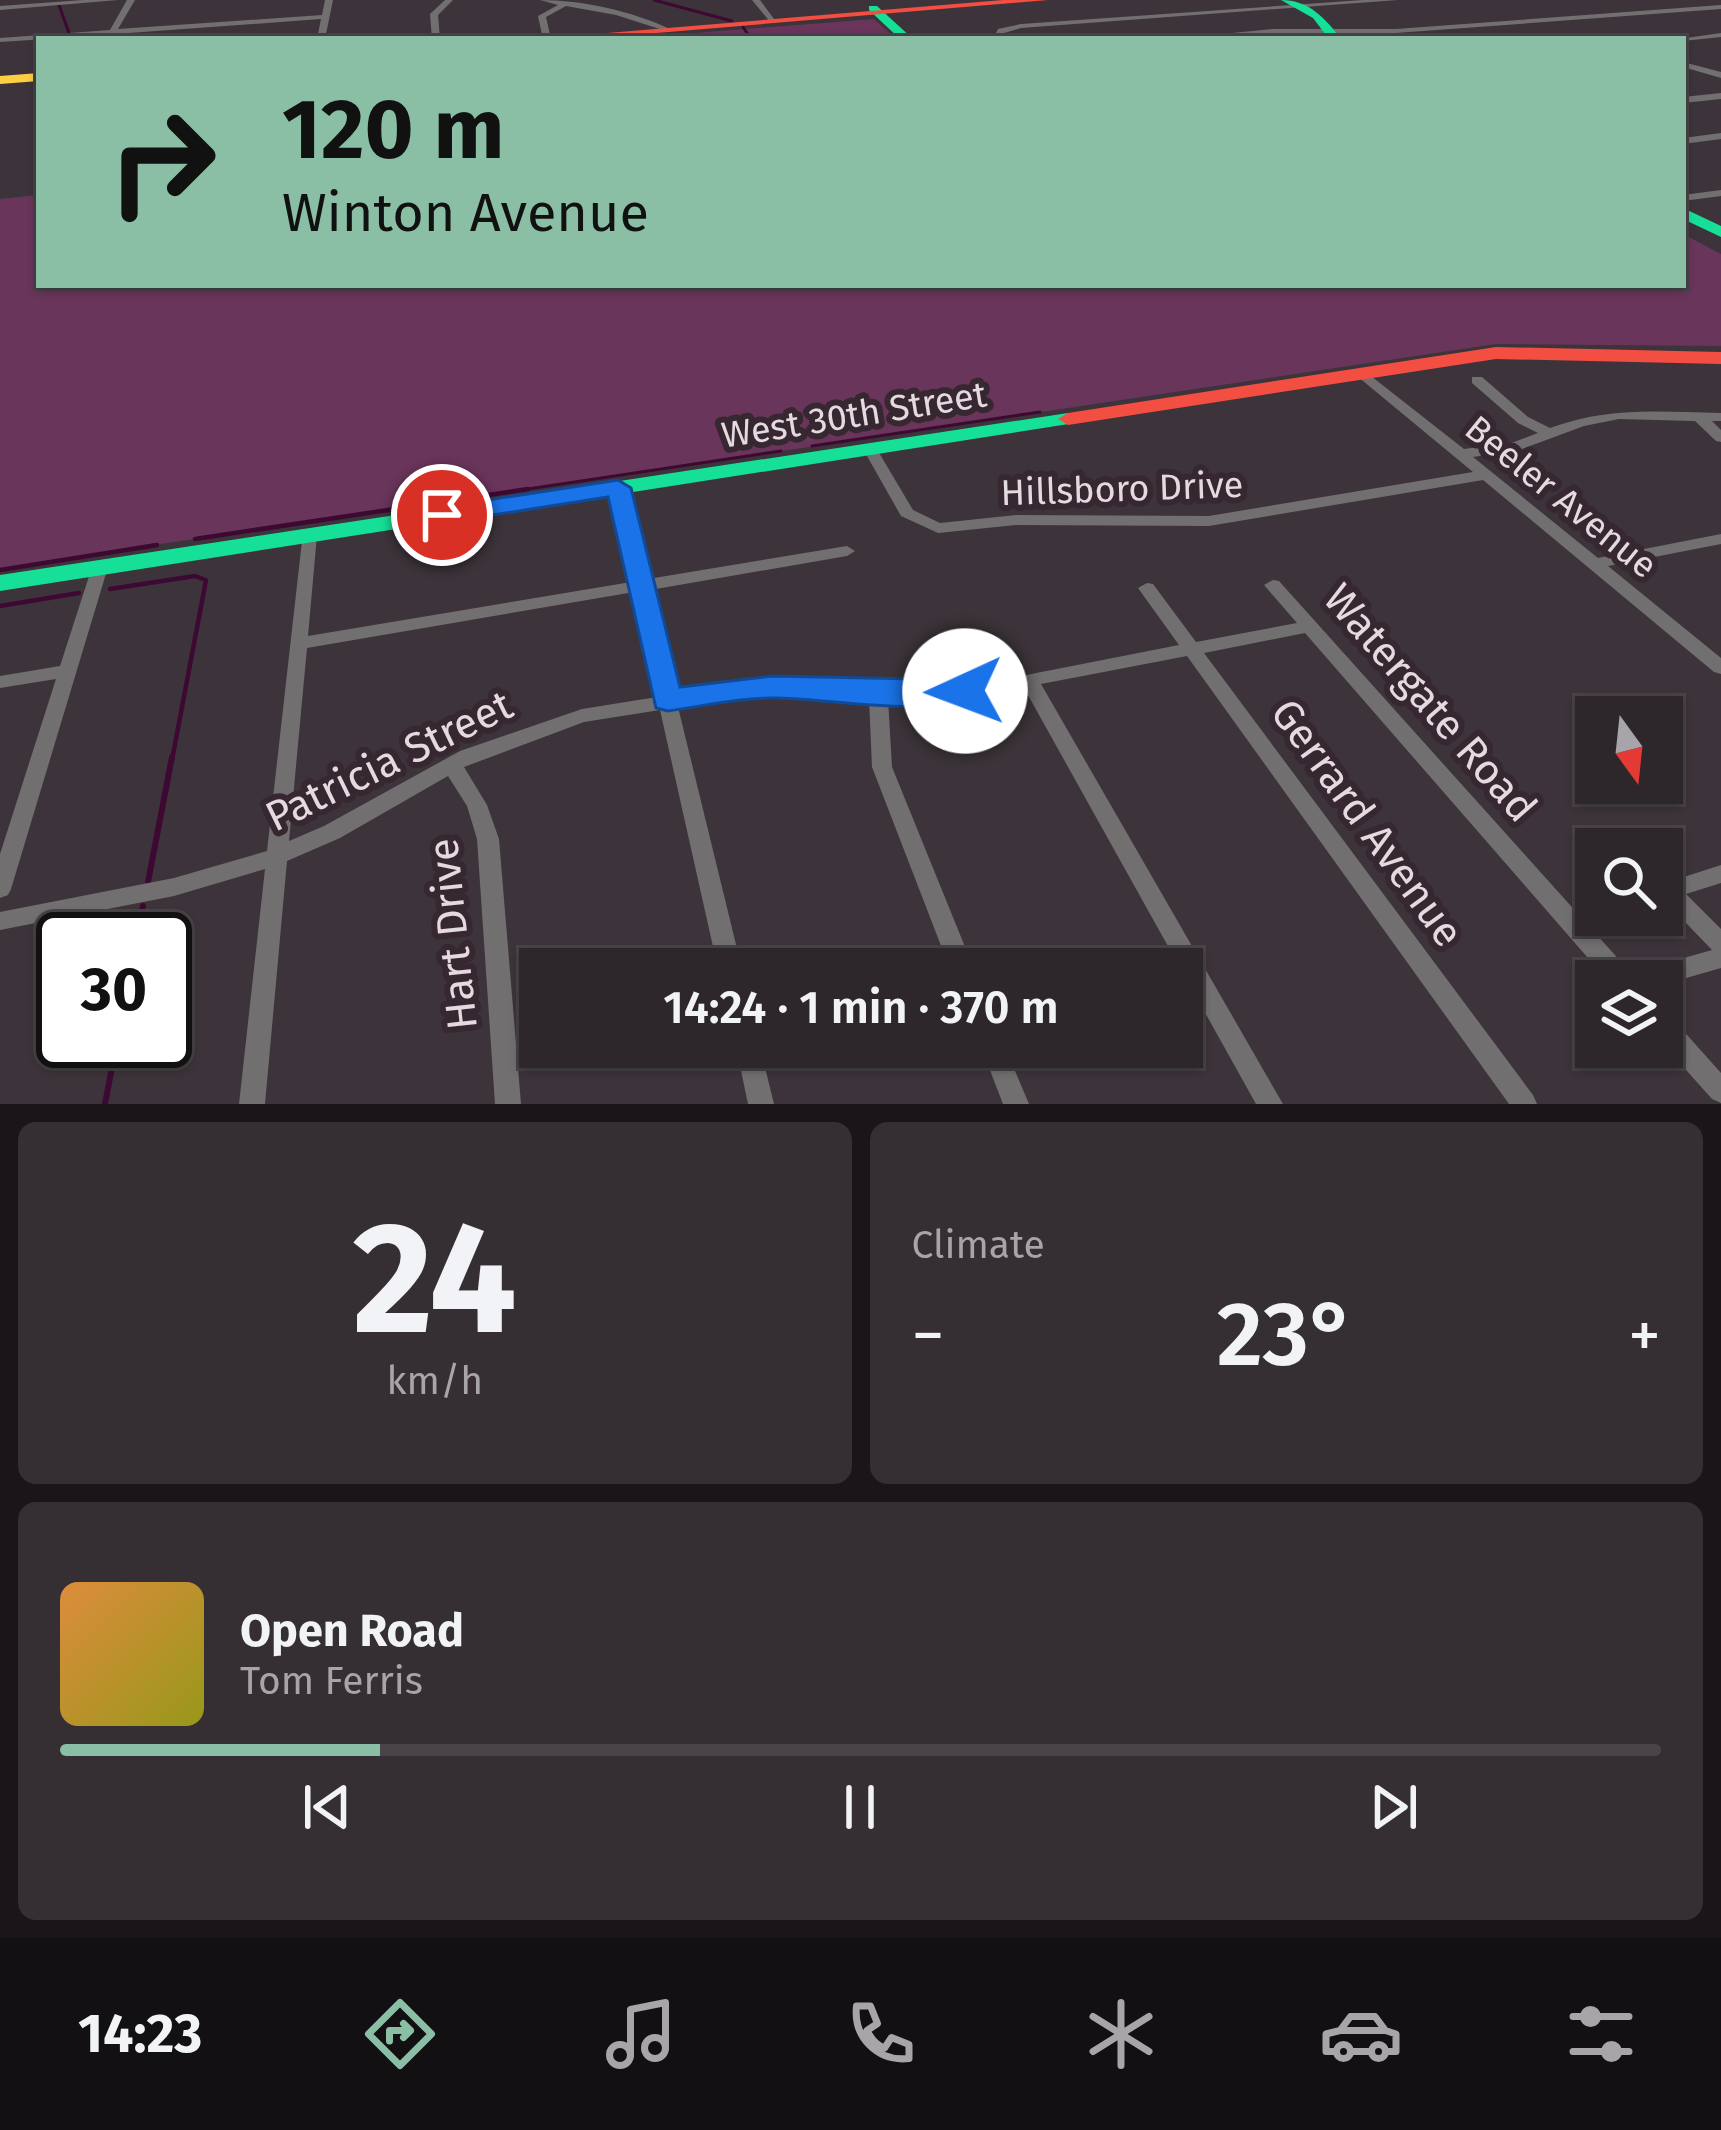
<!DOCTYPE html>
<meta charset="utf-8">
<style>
body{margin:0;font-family:"Fira Sans",sans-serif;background:#352f34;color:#f1f3f6;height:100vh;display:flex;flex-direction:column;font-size:45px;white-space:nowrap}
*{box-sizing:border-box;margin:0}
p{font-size:39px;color:#a7a5a9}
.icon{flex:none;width:66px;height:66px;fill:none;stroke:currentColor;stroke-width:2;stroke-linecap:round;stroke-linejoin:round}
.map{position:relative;height:1104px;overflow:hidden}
.details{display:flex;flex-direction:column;gap:18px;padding:18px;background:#191518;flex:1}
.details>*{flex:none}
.banner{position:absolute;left:36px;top:36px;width:1650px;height:252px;border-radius:0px;box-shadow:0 3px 9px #0004,0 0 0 3px #484448;background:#8abfa5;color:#111;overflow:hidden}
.needle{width:78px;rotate:165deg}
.controls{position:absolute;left:1575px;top:696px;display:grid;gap:24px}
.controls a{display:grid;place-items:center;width:108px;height:108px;border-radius:0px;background:#2d272c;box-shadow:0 3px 9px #0004,0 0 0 3px #484448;font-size:60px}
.speed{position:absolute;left:36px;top:912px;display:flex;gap:24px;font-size:60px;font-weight:700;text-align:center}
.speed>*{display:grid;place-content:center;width:156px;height:156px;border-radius:50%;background:#2d272c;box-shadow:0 3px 9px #0004,0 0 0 3px #484448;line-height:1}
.speed .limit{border:6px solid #111;border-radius:18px;background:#fff;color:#111}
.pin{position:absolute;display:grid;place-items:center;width:102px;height:102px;color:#fff;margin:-51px;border:6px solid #fff;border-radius:50%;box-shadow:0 3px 12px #0007}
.me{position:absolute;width:132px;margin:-66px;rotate:268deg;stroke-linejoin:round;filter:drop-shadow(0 0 9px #0008)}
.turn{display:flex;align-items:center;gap:42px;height:252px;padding:0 48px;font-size:54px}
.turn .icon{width:156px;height:156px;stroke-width:2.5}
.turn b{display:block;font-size:84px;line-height:102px}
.big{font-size:90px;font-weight:600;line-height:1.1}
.details .tile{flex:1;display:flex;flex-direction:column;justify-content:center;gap:18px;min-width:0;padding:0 42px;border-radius:18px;background:#352f34}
.details .dial{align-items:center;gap:0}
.dial b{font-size:156px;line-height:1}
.song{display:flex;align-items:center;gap:36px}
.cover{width:144px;height:144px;border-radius:18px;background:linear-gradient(135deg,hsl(30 70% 55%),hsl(60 70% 35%))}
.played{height:12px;border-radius:6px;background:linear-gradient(90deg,#8abfa5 20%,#484448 20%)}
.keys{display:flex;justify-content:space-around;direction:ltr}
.heat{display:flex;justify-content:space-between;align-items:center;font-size:66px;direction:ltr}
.details .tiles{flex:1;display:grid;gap:18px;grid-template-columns:1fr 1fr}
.tile:last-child{grid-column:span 2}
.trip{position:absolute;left:519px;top:948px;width:684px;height:120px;border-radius:0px;background:#2d272c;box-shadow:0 3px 9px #0004,0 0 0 3px #484448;font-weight:600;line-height:120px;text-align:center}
.dock{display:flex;height:192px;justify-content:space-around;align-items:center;background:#121012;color:#a7a5a9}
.dock .icon{width:84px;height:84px}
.dock .active{color:#8abfa5}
.dock b{font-size:54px;color:#f1f3f6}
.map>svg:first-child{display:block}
.green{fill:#69355b}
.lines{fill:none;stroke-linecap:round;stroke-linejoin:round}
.stream-far2{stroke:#3d0932;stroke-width:3}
.stream-far1{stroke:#3d0932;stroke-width:4.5}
.stream{stroke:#3d0932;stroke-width:6}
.street{fill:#726f70;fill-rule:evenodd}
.fast{fill:#16e098;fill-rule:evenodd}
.slow{fill:#ffcf43;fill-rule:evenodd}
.jam{fill:#f24e42;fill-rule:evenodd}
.route{fill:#1a73e8;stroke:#114b97;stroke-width:3}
.labels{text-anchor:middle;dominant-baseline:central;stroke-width:12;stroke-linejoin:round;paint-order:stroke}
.street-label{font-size:36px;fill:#e4dae0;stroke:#362731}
.near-street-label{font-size:42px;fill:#e4dae0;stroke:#362731}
</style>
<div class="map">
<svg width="1721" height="1104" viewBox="0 0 1721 1104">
<rect width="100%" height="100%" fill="#3c343a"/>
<!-- green -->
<g class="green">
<path d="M874,19L896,39H670L668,35Z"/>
<path d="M39,195V285H1683V234L1721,254V346L1496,344L0,568V199Z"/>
</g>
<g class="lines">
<!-- stream-far2 -->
<g class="stream-far2">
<path d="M654,0L732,21"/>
<path d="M59,5L69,33"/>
<path d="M743,27L751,39"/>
<path d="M812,446L1040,412"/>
<path d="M508,492L781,451"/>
</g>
<!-- stream-far1 -->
<g class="stream-far1">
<path d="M195,539L528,489"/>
<path d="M0,570L157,545"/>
<path d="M110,589L195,576L206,580L172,760"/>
<path d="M0,606L79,593"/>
</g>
<!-- stream -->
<g class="stream">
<path d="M148,882L172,757"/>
<path d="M136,939L143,906"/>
<path d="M105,1104L117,1041"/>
</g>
<!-- street -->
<g class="street">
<path d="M83,0H118L0,10V6Z"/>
<path d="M127,0H135L118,29L322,15L325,0H333L325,39H317L321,19L115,34L110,38L107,35L0,42V38L110,30Z"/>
<path d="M445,0H453L438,15L440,39H432L430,14Z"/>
<path d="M540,0C582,0 632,11 670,29L666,31L616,15L566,6L546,17L551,39H543L538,16L558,5Z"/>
<path d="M752,0H760L777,23H771Z"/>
<path d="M1363,0H1398L1021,28L1004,33L1001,39H993L998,29L1021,24Z"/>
<path d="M1721,5V9L1396,33H1273L1172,39L1273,29H1396Z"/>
<path d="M1721,33V37L1683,41L1679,39Z"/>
<path d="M1683,62L1721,72V78L1683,67Z"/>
<path d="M1721,93V99L1683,103V97Z"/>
<path d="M1721,133V139L1683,144V138Z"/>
<path d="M1721,190V196L1683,201V195Z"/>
<path d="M1362,369L1464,449L1514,442L1538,433L1518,423L1472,383V377H1482L1528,417L1550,428C1610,406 1659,412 1721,413V421H1712L1721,430V442L1716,441L1695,421L1619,419L1584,426L1522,449L1473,457L1598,558L1721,534V544L1608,566L1721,658V674L1714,672L1483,480L1209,526L1016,525L938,533L901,516L863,449L870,445L875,446L913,510L940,523L1016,515L1209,516L1473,472L1357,376V370Z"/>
<path d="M618,483L626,488L648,579L847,546L855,551L847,556L650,590L675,694L750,682L920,687L980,684L1179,645L1138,588L1147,583L1153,584L1196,642L1297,623L1264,585L1273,580L1279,581L1631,973L1712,950L1662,898V884L1721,865V883L1686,894L1721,929V968L1662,985V981H1608L1305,633L1204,653L1533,1095L1537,1104H1509L1187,656L1041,684L1283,1104H1256L1024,688C979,697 934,701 888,699L892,767L974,969H950L872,767L869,699L750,694L678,707L742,969H718L660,710L584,722L464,767L487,805L499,839L521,1104H495L477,839L467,806L448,776L340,838L287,861L265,1104H239L265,869L174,896L0,930V912L174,878L267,851L303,532L309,530L317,535L308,636L631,582L610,488ZM634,592L657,697L582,709L460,751L324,826L289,841L307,648Z"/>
<path d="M100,562L108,567L11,889L8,895L0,898V854L56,679L0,688V676L60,666L92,567Z"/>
<path d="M1662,1014L1671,1017L1721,1073V1103L1712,1099L1662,1043Z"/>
<path d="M736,1047H760L774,1104H748Z"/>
<path d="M981,1047H1005L1029,1104H1003Z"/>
</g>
<!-- fast -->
<g class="fast">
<path d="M1281,0C1309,0 1325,18 1341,39H1329L1313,18Z"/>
<path d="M869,6H877L913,39H900L869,10Z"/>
<path d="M1683,208L1721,226V237L1683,219Z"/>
<path d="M1068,413L1078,419L1075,423L0,591V575Z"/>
</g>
<!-- slow -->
<path class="slow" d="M39,73V81L0,84V76Z"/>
<!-- jam -->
<g class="jam">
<path d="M1003,0H1048L585,39H535Z"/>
<path d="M1496,347L1721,352V364L1496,359L1068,425L1058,419L1068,413Z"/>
</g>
</g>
<!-- route -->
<path class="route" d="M618,480L631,488L680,687L772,676L965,680L976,683L980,691L976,698C915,716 842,700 779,698C743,697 704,706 668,711L656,708L608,497L442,523L429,515L442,507Z"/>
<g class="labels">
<!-- street labels -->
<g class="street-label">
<text transform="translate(854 415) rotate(-9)">West 30th Street</text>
<text transform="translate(1122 489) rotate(-2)">Hillsboro Drive</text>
<text transform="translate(1561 497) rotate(39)">Beeler Avenue</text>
</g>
<!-- near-street labels -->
<g class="near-street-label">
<text transform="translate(1430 703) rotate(49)">Watergate Road</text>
<text transform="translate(389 761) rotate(-26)">Patricia Street</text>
<text transform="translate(1367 823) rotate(54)">Gerrard Avenue</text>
<text transform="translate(453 934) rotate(-96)">Hart Drive</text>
</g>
</g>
</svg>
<div class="controls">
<a><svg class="needle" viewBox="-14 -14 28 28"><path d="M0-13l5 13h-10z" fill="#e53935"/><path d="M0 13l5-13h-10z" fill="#a7a5a9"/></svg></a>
<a><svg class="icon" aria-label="search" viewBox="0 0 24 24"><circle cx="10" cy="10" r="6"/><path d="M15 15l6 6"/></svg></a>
<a><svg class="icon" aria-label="layers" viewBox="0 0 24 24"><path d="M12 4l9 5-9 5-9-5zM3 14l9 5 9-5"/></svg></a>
</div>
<div class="speed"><div class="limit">30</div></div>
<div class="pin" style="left:442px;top:515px;background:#d93025"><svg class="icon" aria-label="arrive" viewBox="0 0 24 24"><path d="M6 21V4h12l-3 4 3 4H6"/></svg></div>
<svg class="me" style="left:965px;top:691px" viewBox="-20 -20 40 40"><circle r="19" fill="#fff"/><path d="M0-13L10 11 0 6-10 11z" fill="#1a73e8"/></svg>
<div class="trip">14:24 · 1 min · 370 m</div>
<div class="banner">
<div class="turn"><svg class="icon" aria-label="right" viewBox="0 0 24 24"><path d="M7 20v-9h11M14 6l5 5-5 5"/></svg><div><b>120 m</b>Winton Avenue</div></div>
</div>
</div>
<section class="details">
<div class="tiles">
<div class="tile dial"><b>24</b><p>km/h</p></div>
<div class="tile"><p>Climate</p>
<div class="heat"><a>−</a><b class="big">23°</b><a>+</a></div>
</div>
<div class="tile">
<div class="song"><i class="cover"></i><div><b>Open Road</b><p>Tom Ferris</p></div></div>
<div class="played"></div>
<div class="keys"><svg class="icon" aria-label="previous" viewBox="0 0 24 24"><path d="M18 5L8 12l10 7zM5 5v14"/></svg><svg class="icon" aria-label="pause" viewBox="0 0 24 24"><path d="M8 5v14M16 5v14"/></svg><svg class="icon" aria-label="next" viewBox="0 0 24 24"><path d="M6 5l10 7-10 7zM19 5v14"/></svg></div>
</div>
</div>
</section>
<nav class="dock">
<b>14:23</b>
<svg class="icon active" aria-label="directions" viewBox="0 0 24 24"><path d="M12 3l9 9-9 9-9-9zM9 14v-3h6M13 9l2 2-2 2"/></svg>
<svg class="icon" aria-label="music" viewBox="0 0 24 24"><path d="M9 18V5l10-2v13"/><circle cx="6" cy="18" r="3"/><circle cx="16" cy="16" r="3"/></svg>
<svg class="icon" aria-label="phone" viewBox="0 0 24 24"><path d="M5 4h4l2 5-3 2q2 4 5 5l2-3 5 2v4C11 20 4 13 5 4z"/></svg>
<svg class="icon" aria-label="climate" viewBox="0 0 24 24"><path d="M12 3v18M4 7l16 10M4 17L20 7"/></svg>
<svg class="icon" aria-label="car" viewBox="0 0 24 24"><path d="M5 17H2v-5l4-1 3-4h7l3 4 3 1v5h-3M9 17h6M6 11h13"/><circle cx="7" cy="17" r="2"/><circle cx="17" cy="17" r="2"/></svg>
<svg class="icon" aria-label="filters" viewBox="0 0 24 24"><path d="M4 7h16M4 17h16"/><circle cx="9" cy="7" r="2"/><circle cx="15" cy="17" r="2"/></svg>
</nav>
